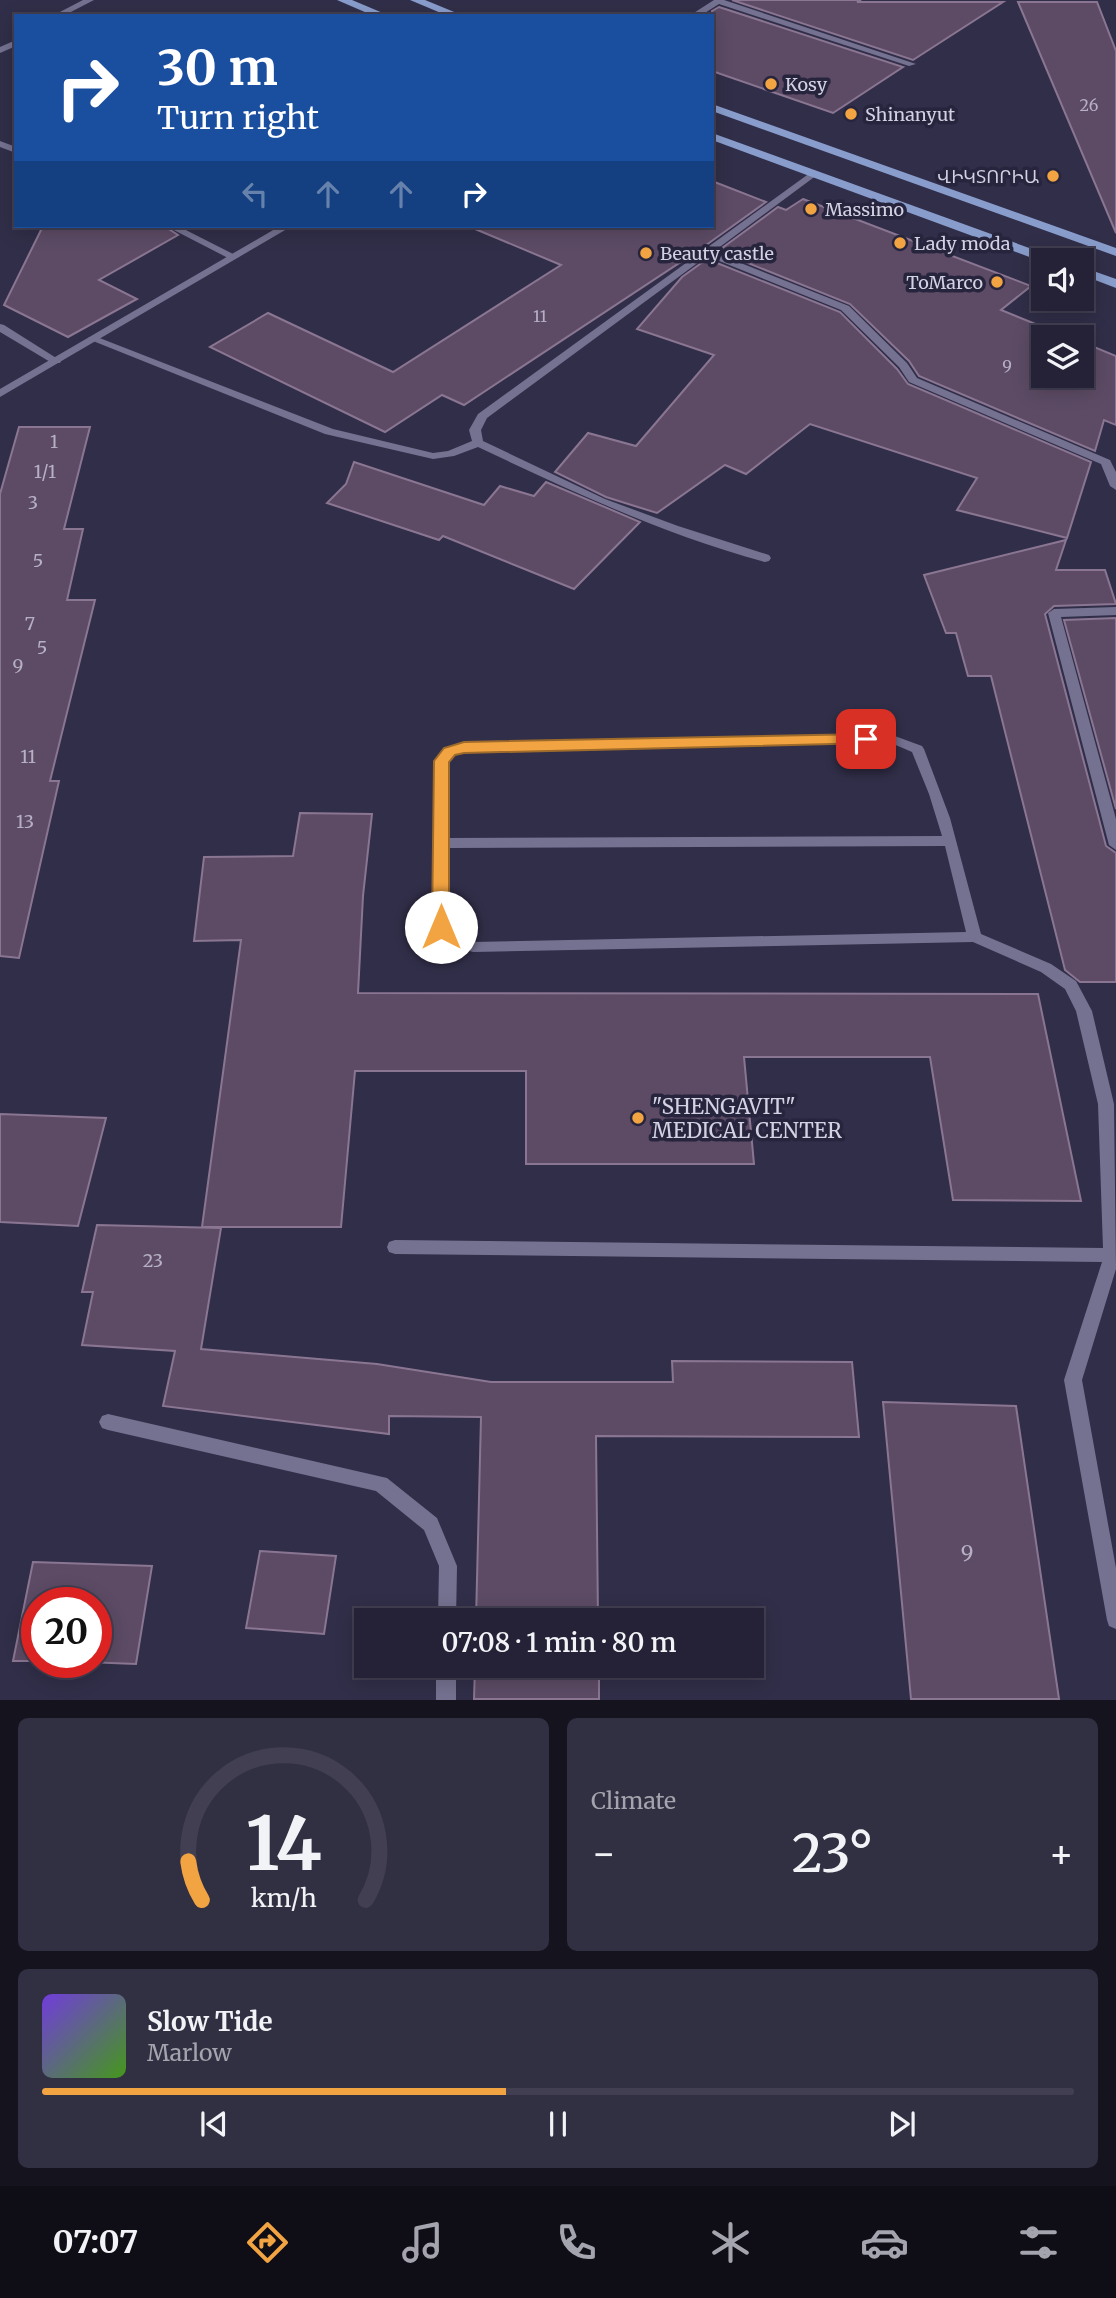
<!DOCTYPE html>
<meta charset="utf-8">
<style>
body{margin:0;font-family:Merriweather,"Noto Sans Armenian",serif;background:#312f42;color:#f1f3f6;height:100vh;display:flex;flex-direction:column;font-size:26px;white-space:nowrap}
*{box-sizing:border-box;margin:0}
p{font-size:23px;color:#a3a4ad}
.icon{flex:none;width:38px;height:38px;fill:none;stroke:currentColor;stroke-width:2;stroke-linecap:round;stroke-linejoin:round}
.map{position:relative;height:1700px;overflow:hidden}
.sheet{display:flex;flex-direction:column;gap:18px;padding:18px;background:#14131e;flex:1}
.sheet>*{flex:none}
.banner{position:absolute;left:14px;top:14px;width:700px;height:214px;border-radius:0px;box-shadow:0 4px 18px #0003,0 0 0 2px #423f52;background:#1a4fa0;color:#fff;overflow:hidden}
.buttons{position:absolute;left:1031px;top:248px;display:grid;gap:14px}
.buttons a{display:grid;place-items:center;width:63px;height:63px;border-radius:0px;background:#252237;box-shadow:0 4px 18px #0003,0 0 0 2px #423f52;font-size:35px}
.speed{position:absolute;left:21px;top:1587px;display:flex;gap:14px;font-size:35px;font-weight:700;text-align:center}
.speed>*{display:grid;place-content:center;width:91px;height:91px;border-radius:50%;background:#252237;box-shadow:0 4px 18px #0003,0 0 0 2px #423f52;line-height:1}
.speed .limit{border:10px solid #d22;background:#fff;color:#111}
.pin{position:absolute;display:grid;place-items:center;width:60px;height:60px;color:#fff;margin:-30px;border-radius:14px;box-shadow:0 4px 10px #0006}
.me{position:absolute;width:77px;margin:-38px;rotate:0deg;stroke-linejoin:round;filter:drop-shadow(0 0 5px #0008)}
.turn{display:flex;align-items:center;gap:24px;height:147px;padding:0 28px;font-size:32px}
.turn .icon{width:91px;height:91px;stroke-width:2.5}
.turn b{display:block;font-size:49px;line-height:60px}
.lanes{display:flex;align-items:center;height:66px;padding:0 28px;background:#0003;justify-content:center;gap:35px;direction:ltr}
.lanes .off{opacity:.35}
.big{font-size:52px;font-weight:600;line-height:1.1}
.sheet .card{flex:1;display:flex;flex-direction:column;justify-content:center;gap:10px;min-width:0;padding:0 24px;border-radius:10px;background:#312f42}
.sheet .dial{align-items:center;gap:0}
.dial svg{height:182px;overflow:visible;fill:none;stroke:#423f52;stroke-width:7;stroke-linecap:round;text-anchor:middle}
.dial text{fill:#f1f3f6;stroke:none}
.song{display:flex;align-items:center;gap:21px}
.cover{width:84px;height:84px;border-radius:10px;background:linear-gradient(135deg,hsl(260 70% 55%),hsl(100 70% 35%))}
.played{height:7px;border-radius:4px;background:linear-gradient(90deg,#f3a442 45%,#423f52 45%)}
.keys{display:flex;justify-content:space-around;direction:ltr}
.heat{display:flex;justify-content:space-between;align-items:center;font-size:38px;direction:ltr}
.sheet .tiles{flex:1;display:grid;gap:18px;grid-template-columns:1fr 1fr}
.card:last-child{grid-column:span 2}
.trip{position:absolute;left:354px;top:1608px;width:410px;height:70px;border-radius:0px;background:#252237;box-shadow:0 4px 18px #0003,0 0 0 2px #423f52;font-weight:600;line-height:70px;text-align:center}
.dock{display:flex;height:112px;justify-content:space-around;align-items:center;background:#0f0e16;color:#a3a4ad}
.dock .icon{width:49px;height:49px}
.dock .current{color:#f3a442}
.dock b{font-size:32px;color:#f1f3f6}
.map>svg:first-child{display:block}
.building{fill:#5d4b65;stroke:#8a7692;stroke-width:2}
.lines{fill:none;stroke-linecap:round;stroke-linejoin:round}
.service{fill:#757291;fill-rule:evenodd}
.minor{fill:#757291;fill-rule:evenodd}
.primary{fill:#899dcc;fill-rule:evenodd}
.route{fill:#f3a442;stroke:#9e6b2b;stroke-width:2}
.poi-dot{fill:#f3a442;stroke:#27243e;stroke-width:2.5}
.labels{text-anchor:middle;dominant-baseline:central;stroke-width:7;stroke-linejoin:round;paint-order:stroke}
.far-number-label{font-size:16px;fill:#b6b0c4}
.far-poi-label{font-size:18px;fill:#d3d2e3;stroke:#27243e;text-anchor:start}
.number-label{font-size:18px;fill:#b6b0c4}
.poi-label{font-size:21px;fill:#d3d2e3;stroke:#27243e;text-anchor:start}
.near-number-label{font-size:21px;fill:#b6b0c4}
</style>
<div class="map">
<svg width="1116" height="1700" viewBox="0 0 1116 1700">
<rect width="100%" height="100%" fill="#312e49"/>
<!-- building -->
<g class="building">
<path d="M732,0H861L857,2H1003L913,60Z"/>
<path d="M1018,2H1097L1116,51V233Z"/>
<path d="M719,7L903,67L833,113L712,71V11Z"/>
<path d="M712,181L766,202L702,248L464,405L442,395L385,432L210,347L268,313L393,372L561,265L468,226H712Z"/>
<path d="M803,199L1031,286L1001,310L1070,338H1043V376H1082V342L1116,356V425L1104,420L1095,451L919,376L909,361L850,304L718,251L778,207L786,210Z"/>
<path d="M43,226H164L178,235L99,280L137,299L68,337L4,305Z"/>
<path d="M707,259L840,312L897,369L908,384L1091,462L1067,538L957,510L977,478L810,424L746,474L725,465L657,513L606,497L555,472L588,433L636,446L714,355L637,329L682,277Z"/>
<path d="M19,427H90L64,529H83L67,600H95L50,781H59L19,958L0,956V494Z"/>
<path d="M354,462L484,505L500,486L534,496L546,482L640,522L574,589L443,536L439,540L327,503L346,484Z"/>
<path d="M1066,540L1056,570H1105L1116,604L1054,606L1045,614L1106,846L1116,853V982H1080L1065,970L991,676H968L956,633H946L924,575Z"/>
<path d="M1116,618V809L1064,620Z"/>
<path d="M300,813L372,814L363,896L358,993L1038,994L1081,1201L953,1200L930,1057H744L754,1164H526V1071H355L341,1227H202L241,940L194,941L204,857L293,856Z"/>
<path d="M0,1114L106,1118L78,1226L0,1222Z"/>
<path d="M97,1225L221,1228L201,1349L377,1364L491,1382H673L672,1361L852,1362L859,1437L596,1436L598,1620H476L481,1417L389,1416V1434L163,1406L175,1351L82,1345L93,1292H82Z"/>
<path d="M883,1402L1016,1406L1059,1699H911Z"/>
<path d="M260,1551L336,1556L324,1634L246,1628Z"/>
<path d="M33,1562L152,1566L136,1664L85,1662H96V1603H37V1661H13Z"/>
<path d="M475,1666H599V1699H474Z"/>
</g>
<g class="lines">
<!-- service -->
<g class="service">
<path d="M83,0H94L67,14L68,16L56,14Z"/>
<path d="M714,0H724L916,64L909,66L719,4L700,16H689Z"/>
<path d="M16,40V46L0,53V47Z"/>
<path d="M0,141L16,147V153L0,147Z"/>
<path d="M814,170L819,173L817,175L713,252L849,306L907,363L917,378L1110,460L1116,472V490L1110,486L1101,464L909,382L899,367L841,310L707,256L487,418L481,430L483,441L605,499L678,526L769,555L771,558L769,561L765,562C665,535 571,491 478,447L454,456L433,459L325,434L88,339L89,337H97L333,429L433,453L448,451L472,441L469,430L478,414Z"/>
<path d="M166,226H178L239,257L230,259Z"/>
<path d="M0,324L4,325L61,361L60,363H52L0,332Z"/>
<path d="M1116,607V615L1061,617L1116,819V850L1109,845L1048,613L1054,609Z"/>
<path d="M892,735L922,746L924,749L950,818L981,934L1051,964L1076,981L1092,1011L1114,1104L1116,1269L1082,1380L1116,1568V1629L1109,1626L1107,1620L1064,1380L1102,1262L395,1254L389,1252L387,1247L389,1242L395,1240L1103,1248L1098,1104L1076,1011L1065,989L1041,972L973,942L473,952L446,945L434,927V762L445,748L465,743ZM891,743L912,752L929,794L942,836L448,838V763L455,754L465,751ZM945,846L966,932L473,942L456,937L448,926V848Z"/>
<path d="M108,1414L387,1478L437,1518L457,1566L456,1620H438L439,1566L424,1530L376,1491L108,1430L102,1428L99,1422L102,1416Z"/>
<rect x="436" y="1666" width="20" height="34"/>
</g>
<!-- minor -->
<path class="minor" d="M280,226H292L0,397V389Z"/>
<!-- primary -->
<g class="primary">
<path d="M337,0H352L390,16H374Z"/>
<path d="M410,0H425L464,16H448Z"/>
<path d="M712,104L1116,248V256L712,111Z"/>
<path d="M712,133L1057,258L1058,261L1043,262L712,140Z"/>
<path d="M1082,267L1116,279V288L1082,275Z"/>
</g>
</g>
<!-- route -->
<path class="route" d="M866,734L871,736L873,739L871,743L464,753L455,755L449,762V927L441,933L432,927L434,761L444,748L464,742Z"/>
<!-- markers -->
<g class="poi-dot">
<circle cx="771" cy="84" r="7"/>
<circle cx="851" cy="114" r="7"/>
<circle cx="1053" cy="176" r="7"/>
<circle cx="811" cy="209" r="7"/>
<circle cx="900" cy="243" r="7"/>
<circle cx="646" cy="253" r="7"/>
<circle cx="997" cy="282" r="7"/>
<circle cx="638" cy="1118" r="7"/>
</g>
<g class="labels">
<!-- far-number labels -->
<g class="far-number-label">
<text x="1089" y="105">26</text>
<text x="540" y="316">11</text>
<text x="1007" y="366">9</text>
</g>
<!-- far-poi labels -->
<g class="far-poi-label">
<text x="785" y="84">Kosy</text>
<text x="865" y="114">Shinanyut</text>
<text x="1039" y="176" text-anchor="end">ՎԻԿՏՈՐԻԱ</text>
<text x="825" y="209">Massimo</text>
<text x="914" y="243">Lady moda</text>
<text x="660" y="253">Beauty castle</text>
<text x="983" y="282" text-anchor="end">ToMarco</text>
</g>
<!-- number labels -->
<g class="number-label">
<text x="54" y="441">1</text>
<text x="45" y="471">1/1</text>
<text x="33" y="502">3</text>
<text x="38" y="560">5</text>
<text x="30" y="623">7</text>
<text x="42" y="647">5</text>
<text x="18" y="665">9</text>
<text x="28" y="756">11</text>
<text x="25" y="821">13</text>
<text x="153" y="1260">23</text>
</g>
<!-- poi labels -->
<g class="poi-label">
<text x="652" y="1106">"SHENGAVIT"<tspan x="652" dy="24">MEDICAL CENTER</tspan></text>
</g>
<!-- near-number labels -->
<g class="near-number-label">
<text x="967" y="1553">9</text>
</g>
</g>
</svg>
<div class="buttons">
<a><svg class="icon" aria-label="sound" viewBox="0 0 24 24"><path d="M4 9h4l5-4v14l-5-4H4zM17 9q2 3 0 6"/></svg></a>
<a><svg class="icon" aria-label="layers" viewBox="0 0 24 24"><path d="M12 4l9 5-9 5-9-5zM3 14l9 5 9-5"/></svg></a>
</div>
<div class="speed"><div class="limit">20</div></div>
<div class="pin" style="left:866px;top:739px;background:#d93025"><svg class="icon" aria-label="arrive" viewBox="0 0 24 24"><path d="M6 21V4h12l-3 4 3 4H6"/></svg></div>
<svg class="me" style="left:441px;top:927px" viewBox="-20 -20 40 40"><circle r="19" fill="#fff"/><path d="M0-13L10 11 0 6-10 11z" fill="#f3a442"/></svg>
<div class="trip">07:08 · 1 min · 80 m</div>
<div class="banner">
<div class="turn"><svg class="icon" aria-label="right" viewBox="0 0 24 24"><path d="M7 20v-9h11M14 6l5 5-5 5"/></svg><div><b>30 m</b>Turn right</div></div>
<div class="lanes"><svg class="icon off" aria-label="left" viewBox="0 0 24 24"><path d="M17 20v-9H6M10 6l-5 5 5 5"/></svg><svg class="icon off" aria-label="ahead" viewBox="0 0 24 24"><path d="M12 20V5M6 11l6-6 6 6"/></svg><svg class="icon off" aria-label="ahead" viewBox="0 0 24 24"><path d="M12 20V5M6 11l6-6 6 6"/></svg><svg class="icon" aria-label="right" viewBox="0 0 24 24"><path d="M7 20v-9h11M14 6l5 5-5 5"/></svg></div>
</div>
</div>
<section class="sheet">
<div class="tiles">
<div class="card dial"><svg viewBox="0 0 100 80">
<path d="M14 69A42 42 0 1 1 86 69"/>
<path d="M14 69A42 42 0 0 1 8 52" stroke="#f3a442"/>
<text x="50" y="56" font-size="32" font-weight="700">14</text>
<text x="50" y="72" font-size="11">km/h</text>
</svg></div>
<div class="card"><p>Climate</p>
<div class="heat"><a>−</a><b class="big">23°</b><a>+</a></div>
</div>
<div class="card">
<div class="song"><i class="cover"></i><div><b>Slow Tide</b><p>Marlow</p></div></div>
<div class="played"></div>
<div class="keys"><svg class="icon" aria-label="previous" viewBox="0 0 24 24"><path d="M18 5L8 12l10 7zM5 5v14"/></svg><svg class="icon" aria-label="pause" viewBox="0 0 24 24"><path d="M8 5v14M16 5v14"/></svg><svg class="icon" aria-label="next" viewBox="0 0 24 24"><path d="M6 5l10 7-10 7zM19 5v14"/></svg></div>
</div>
</div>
</section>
<nav class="dock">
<b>07:07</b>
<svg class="icon current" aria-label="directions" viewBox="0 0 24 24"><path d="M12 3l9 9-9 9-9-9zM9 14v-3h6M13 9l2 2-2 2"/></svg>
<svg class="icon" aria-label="music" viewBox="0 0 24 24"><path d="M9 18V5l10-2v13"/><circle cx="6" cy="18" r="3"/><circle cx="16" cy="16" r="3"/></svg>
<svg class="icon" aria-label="phone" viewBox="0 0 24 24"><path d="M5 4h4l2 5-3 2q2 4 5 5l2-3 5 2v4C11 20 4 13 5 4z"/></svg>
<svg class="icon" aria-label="climate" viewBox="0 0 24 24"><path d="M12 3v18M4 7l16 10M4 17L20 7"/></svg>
<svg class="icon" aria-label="car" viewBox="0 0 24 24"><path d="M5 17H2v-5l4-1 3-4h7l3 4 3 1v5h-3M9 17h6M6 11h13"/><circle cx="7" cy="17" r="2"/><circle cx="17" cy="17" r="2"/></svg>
<svg class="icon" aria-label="filters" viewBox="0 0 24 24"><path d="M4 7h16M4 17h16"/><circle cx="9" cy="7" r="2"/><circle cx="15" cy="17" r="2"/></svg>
</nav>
